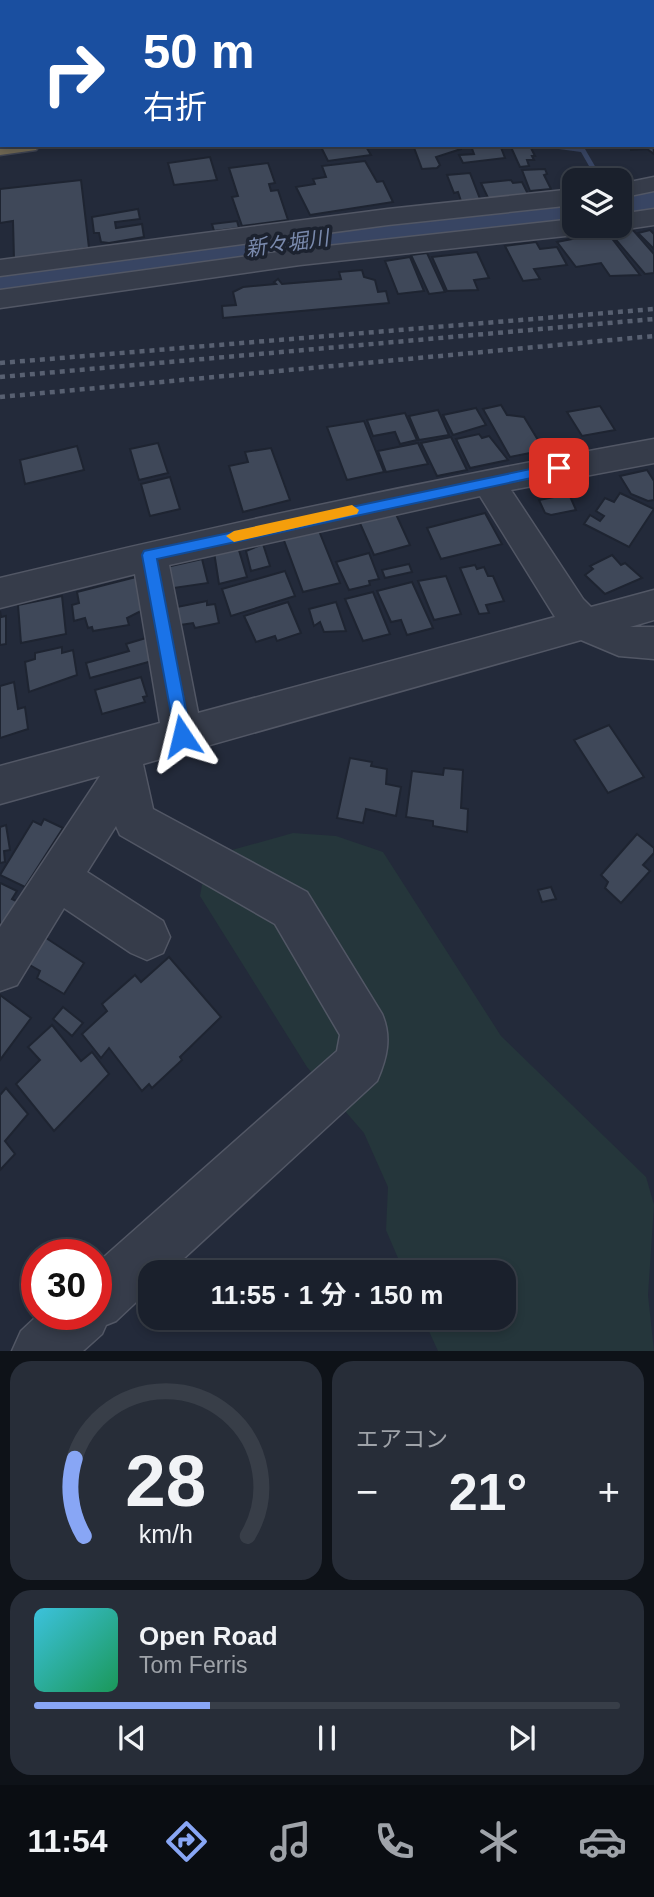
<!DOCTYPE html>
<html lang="ja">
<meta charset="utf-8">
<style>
body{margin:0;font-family:Helvetica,"Noto Sans JP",sans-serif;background:#272d38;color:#f1f3f6;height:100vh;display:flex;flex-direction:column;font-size:26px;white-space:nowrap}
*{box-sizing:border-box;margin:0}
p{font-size:23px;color:#9fa3a9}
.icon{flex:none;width:38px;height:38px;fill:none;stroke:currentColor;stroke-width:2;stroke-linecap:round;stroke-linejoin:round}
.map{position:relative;height:1351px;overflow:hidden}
.details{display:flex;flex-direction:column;gap:10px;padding:10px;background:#0e1218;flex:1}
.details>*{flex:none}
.top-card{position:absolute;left:0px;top:0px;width:654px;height:147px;box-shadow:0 4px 10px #0003,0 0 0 2px #383e48;background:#1a4fa0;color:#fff;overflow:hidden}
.controls{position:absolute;left:562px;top:168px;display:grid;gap:14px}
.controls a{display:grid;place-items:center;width:70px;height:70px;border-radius:14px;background:#1a202c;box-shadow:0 4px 10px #0003,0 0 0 2px #383e48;font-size:35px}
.speed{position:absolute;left:21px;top:1239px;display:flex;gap:14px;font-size:35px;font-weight:700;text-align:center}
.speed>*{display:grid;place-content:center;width:91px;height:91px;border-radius:50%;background:#1a202c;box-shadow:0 4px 10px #0003,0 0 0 2px #383e48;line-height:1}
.speed .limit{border:10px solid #d22;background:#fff;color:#111}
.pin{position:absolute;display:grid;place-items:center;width:60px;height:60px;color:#fff;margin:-30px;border-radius:14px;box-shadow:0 4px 10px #0006}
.me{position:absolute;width:77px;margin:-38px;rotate:350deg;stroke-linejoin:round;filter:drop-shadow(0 0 5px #0008)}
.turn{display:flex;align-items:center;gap:24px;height:147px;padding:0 28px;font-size:32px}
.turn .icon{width:91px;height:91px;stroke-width:2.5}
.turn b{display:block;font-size:49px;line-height:60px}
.big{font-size:52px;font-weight:700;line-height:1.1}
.details .tile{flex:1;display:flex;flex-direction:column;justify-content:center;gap:10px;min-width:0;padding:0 24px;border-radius:21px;background:#272d38}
.details .dial{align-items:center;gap:0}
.dial svg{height:182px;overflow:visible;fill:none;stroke:#383e48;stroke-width:7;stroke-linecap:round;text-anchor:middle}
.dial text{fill:#f1f3f6;stroke:none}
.song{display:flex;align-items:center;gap:21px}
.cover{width:84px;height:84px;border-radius:10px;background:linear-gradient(135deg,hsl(190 70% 55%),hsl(150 70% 35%))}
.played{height:7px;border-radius:4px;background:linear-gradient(90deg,#88a6f5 30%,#383e48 30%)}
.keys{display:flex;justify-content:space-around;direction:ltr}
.heat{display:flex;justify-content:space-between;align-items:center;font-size:38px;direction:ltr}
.details .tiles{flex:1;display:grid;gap:10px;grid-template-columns:1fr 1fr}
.tile:last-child{grid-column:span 2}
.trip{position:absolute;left:138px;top:1260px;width:378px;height:70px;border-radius:21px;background:#1a202c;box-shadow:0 4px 10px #0003,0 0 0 2px #383e48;font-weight:700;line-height:70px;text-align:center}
.menu{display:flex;height:112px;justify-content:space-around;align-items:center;background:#0a0d12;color:#9fa3a9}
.menu .icon{width:49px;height:49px}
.menu .on{color:#88a6f5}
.menu b{font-size:32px;color:#f1f3f6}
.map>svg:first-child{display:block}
.green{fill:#25363b}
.water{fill:#384563}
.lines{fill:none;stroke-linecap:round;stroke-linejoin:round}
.stream{fill:#384563;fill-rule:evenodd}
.building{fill:#3f4859;stroke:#1e2431;stroke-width:2}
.minor-casing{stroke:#525765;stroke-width:3}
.major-casing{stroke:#404653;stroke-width:3}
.highway-casing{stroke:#3f4452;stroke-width:3}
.path{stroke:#425358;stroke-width:2.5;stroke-dasharray:2.5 2.5;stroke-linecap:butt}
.minor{fill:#363c4a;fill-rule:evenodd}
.major{fill:#545b6a;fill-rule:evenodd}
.highway{fill:#706854;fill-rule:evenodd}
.rail{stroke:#586071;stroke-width:4.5;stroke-dasharray:5 5;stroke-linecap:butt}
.route{fill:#1a73e8;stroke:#114b97;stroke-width:2}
.slow{fill:#f59e0b}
.labels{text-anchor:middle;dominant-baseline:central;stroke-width:7;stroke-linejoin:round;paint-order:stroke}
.far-water-label{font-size:21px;font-style:italic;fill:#7a8aad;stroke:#1c222f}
</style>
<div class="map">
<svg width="654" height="1351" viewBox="0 0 654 1351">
<rect width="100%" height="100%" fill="#232a3a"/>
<!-- green -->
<path class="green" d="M293,833L336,836L383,852L501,1036L646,1177L654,1205L648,1295L654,1351H438L423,1318H504V1272H404L386,1230L388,1187L364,1133L307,1067L200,896L207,857Z"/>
<!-- water -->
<g class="water">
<path d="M654,188V211L620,216V196Z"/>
<path d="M574,204V222L0,292V274L344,227Z"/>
</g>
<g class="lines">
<!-- stream -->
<path class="stream" d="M529,145H553L585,149L603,180H597L581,152Z"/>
</g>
<!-- building -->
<g class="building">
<path d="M653,140L654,154L647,149L631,150V146L653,145Z"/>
<path d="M320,145H365L371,155L328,161Z"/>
<path d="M413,145H460L461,149L436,157L440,165L437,168L422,169Z"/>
<path d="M500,145L505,158L463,163L459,155L474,154L471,146Z"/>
<path d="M510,145L531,148L535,156H532L534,160H527L529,166L520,167Z"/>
<path d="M210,157L217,180L174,185L168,163Z"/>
<path d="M365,161L377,182L383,181L393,202L310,215L296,187L315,184L313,179L326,177L322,166Z"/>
<path d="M268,163L275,183L269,184L271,191L278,190L288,220L242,226L232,197L238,196L229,168Z"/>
<path d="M545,169L547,174L544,175L551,189L530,191L522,170Z"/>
<path d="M470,173L480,199L461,201L458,192L454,193L447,175Z"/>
<path d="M81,180L89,248L14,259L13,221L0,223V189Z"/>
<path d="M511,180L513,183L522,182L529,196L489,200L481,183Z"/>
<path d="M138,209L140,219L115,222L116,228L142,224L144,237L109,243L101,242L99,233H94L92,217Z"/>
<path d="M237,221L239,228L214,231L212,224Z"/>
<path d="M633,230L654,254V273L645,274L611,234Z"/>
<path d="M650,230L654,234V249L638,233Z"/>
<path d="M607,232L640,275L610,276L601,263L576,267L557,242Z"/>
<path d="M536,242L540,249L557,247L567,265L534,269L540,279L523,281L505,246Z"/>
<path d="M477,252L489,278L474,280L478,290L447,291L432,257Z"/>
<path d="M427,253L445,292L429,294L411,255Z"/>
<path d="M410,257L424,291L398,294L385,261Z"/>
<path d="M362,270L364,277L375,280L378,292L386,291L389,303L223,318L222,306L236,305L233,292L243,287L276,284L274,282L278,279L282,284L341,279L339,272Z"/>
<path d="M501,405L507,415L524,417L541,445L533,447L535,452L510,457L483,409Z"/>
<path d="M600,406L615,430L582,436L567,412Z"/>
<path d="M476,408L486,425L453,435L443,415Z"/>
<path d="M438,410L449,435L419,440L409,416Z"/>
<path d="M405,413L417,440L400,444L395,432L373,436L367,420Z"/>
<path d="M364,421L384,472L347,480L327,427Z"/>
<path d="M479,434L482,438L489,436L508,460L470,468L456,439Z"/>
<path d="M451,437L467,470L437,476L421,443Z"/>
<path d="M158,443L168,473L139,480L130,449Z"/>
<path d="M418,443L428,464L386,472L378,451Z"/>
<path d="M77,446L84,470L25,484L20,460Z"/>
<path d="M271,448L290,500L243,512L229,466L248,462L245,452Z"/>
<path d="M647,470L654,481V500L648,501L631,494L620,476Z"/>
<path d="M170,477L180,509L150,516L141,484Z"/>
<path d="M620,493L654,509L629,547L584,524L590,515L600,521L604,516L596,511L605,498L614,502Z"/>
<path d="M569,494L576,510L551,515L545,513L539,500Z"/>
<path d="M395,512L410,545L374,555L359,521Z"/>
<path d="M485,513L502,544L441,559L427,528Z"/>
<path d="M317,526L340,583L303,592L282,535Z"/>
<path d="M263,544L270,566L251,571L246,551Z"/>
<path d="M238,547L247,577L219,584L214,552Z"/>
<path d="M369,553L379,579L369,581L370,585L349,590L336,562Z"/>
<path d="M612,555L621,565L625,563L642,578L605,594L585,575L593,569L590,566Z"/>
<path d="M202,559L208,583L167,589L162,568Z"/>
<path d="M409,564L412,572L385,578L382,570Z"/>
<path d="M475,565L477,569L484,567L488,576H493L504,601L486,605L489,613L479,614L460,568Z"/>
<path d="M285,571L295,596L231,616L222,589Z"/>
<path d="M446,576L461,614L434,620L418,581Z"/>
<path d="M136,577L145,609L127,618L129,625L93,631L92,627L88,628L85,618L74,621L72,605L79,603L77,592Z"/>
<path d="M412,582L433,628L407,635L401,620L391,622L377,591Z"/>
<path d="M373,592L390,634L363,641L345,599Z"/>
<path d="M62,596L66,634L21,643L18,605Z"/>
<path d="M207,601V605L215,604L219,623L195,628L193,623L180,625L177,607Z"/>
<path d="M288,602L301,633L277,641L275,636L256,642L244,616Z"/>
<path d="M336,602L346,631L324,632L320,622L314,626L309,609Z"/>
<path d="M0,611L1,617L6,616V644L0,645Z"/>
<path d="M156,635L163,658L90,678L86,663L129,651L126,644Z"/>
<path d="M62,647V653L73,650L77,675L29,692L25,662L35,659V653Z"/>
<path d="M141,677L147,696L143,697L145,702L102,714L95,690Z"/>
<path d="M14,682L18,709L25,707L28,729L0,738V686Z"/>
<path d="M609,725L644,777L608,793L574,740Z"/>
<path d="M350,758L372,762L371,766L387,769L386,784L401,787L396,816L366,809L363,823L337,818Z"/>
<path d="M444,768L463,770L461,808L468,809L467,832L433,826V821L406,817L412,771L443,775Z"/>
<path d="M44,819L63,828L25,887L0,875L33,821L41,825Z"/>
<path d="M6,825L10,850L4,851L5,862L0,863V827Z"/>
<path d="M637,834L654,848V853L643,865L650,871L621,903L605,888L608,882L601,875Z"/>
<path d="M0,883L17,891L12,899L25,905L10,930L0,925Z"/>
<path d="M551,887L556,899L542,902L538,890Z"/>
<path d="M40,934L84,963L64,994L37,978L40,971L21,960Z"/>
<path d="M169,957L221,1017L180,1057L182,1060L152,1088L149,1084L142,1091L109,1048L101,1058L82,1034L107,1011L102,1004L135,975L141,982Z"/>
<path d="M0,995L31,1018L0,1060Z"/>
<path d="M63,1007L83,1023L72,1036L53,1019Z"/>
<path d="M52,1025L81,1061L92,1052L109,1074L54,1131L16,1084L40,1060L28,1047Z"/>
<path d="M6,1088L28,1114L5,1141L15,1154L0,1170V1095Z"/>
</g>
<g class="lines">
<defs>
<g id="minor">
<path d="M50,0H71L48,2Z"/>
<path d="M183,0H203L182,2Z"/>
<path d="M451,0H477L449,2Z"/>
<path d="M576,0H597L599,2H577Z"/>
<path d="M0,37H2L0,50Z"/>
<path d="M654,177V191L620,198V184Z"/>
<path d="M574,189V205L388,225L0,276V260L388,209Z"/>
<path d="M654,209V225L620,230L610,226H620V214Z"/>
<path d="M574,219V226H597L593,232L584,234L300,265L0,308V290L300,249Z"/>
<path d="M654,439V463L511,490L583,599L591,607L654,590V620L630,627H654V659L619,656L581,640L143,764L153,809L307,892L382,1014C392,1037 387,1058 377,1081L169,1272H150V1289L116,1321L106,1325L102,1334L83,1351H12L21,1331L39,1314H96V1264L337,1051L340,1035L275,924L120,835L116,826L87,872L163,921L170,937L163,953L147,960L131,953L64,908L17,985L0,991V927L100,776L0,804V766L160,723L135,574L0,608V578C217,525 434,479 654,439ZM480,496L555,617L198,713L169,565Z"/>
</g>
<path id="major" d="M653,91L654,92V106L653,105Z"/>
<g id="highway">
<rect x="653" y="55" width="1" height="12"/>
<path d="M0,141L2,145H40L36,150L0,155Z"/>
</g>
</defs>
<!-- minor casing -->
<use href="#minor" class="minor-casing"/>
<!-- major casing -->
<use href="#major" class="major-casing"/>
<!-- highway casing -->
<use href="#highway" class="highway-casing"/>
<!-- path -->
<path class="path" d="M321,0L324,2"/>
<!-- minor -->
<use href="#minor" class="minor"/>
<!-- major -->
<use href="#major" class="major"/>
<!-- highway -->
<use href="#highway" class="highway"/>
<!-- rail -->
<g class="rail">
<path d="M0,363L654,309"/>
<path d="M0,377L654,319"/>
<path d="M0,397L654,336"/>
</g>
</g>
<!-- route -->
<path class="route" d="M559,463L564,464V471L157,559L191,736L188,741H176L142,555L144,551Z"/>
<!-- slow -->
<path class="slow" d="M352,505L359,510L357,514L234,542L226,536L234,531Z"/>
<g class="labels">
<!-- far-water labels -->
<g class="far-water-label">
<text transform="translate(287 243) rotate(-8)">新々堀川</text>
</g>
</g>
</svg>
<div class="controls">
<a><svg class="icon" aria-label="layers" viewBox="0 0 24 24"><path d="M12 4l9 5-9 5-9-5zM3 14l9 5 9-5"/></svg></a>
</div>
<div class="speed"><div class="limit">30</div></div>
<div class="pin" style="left:559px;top:468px;background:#d93025"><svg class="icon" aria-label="arrive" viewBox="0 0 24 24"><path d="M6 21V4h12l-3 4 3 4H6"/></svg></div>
<svg class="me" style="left:182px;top:736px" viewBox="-20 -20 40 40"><path d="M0-17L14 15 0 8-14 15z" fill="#1a73e8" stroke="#fff" stroke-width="4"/></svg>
<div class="trip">11:55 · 1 分 · 150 m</div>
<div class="top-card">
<div class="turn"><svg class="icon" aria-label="right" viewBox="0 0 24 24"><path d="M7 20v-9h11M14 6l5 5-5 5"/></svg><div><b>50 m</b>右折</div></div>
</div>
</div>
<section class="details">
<div class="tiles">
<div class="tile dial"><svg viewBox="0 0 100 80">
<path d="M14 69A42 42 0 1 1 86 69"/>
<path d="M14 69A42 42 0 0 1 10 35" stroke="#88a6f5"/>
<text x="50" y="56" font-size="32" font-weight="700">28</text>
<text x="50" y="72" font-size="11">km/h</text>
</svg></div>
<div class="tile"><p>エアコン</p>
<div class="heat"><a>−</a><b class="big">21°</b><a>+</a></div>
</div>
<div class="tile">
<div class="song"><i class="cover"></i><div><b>Open Road</b><p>Tom Ferris</p></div></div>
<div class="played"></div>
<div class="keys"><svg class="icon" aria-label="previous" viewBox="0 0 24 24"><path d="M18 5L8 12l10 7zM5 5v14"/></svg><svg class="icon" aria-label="pause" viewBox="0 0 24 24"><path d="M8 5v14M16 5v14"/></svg><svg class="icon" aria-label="next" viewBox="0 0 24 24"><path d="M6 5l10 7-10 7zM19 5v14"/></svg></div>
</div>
</div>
</section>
<nav class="menu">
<b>11:54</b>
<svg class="icon on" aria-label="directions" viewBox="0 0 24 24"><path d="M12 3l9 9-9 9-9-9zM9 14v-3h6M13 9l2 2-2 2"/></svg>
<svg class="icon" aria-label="music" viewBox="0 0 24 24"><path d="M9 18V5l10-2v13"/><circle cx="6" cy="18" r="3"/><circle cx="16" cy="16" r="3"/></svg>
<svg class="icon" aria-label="phone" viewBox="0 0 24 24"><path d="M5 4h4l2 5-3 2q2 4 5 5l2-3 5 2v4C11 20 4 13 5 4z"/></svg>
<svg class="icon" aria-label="climate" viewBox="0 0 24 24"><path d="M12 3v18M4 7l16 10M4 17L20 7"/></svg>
<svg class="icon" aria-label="car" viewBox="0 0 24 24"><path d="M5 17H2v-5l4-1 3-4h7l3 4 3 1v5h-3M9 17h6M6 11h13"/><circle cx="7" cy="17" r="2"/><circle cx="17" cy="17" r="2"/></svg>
</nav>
